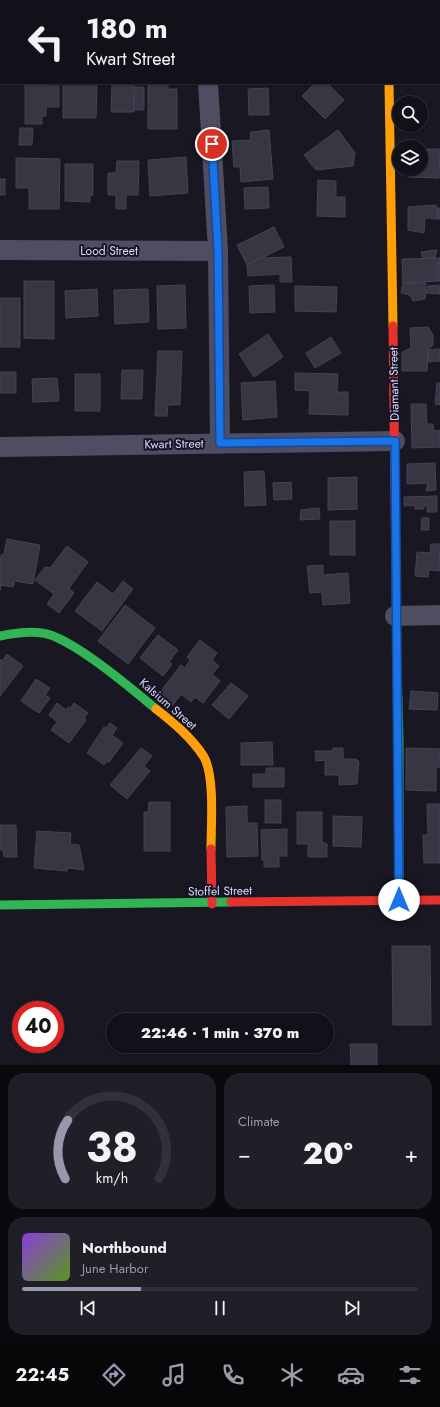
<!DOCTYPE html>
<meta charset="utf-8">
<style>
body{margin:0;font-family:Jost,sans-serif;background:#1f1f27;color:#f1f3f6;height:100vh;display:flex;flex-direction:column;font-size:15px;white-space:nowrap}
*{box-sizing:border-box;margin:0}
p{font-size:13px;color:#9c9da2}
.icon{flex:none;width:22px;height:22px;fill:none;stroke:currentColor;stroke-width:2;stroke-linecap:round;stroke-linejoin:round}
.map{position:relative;height:1065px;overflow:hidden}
.side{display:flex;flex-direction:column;gap:8px;padding:8px;background:#0a090e;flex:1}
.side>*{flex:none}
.hud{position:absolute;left:0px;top:0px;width:440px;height:84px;box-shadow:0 1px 3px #0004,0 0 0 1px #313139;background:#12111a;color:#f1f3f6;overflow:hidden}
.tools{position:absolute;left:392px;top:96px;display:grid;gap:8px}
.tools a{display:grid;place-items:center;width:36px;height:36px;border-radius:50%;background:#12111a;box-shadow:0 1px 3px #0004,0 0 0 1px #313139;font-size:20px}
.speed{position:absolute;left:12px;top:1001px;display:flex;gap:8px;font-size:20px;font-weight:700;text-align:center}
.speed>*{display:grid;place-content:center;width:52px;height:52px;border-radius:50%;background:#12111a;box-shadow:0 1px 3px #0004,0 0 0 1px #313139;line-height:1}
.speed .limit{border:6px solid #d22;background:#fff;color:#111}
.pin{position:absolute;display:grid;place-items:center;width:34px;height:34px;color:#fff;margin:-17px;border:2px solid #fff;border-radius:50%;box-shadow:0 1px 4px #0007}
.me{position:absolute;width:44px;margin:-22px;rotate:0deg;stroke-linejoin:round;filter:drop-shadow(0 0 3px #0008)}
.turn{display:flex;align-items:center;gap:14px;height:84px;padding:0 20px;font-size:18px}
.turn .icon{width:52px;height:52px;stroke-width:2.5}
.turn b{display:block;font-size:28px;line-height:34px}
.big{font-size:30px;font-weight:800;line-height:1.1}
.side .widget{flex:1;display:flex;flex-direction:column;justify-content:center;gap:6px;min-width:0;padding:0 14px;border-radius:16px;background:#1f1f27}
.side .dial{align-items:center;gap:0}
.dial svg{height:104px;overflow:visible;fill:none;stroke:#313139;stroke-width:7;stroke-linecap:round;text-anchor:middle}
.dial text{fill:#f1f3f6;stroke:none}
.song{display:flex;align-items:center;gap:12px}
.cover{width:48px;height:48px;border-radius:6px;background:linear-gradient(135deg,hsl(270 70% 55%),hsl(90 70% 35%))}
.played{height:4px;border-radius:2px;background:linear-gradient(90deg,#9997af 30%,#313139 30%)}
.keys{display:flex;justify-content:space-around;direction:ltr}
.heat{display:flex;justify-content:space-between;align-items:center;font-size:22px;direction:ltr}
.side .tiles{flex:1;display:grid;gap:8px;grid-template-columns:1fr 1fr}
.widget:last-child{grid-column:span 2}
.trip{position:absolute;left:106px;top:1013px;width:228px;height:40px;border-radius:20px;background:#12111a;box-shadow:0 1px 3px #0004,0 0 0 1px #313139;font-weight:800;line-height:40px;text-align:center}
.tab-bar{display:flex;height:64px;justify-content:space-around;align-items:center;background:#07070a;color:#9c9da2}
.tab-bar .icon{width:28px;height:28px}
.tab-bar .current{color:#9997af}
.tab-bar b{font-size:18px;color:#f1f3f6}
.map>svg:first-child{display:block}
.building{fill:#383643;stroke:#454354}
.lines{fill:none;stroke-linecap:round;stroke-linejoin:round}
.street{stroke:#4e4d61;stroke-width:20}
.fast{stroke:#30b455;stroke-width:9}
.slow{stroke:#ff9f0a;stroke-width:9}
.jam{stroke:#e5322d;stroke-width:9}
.route-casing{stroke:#114b97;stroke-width:10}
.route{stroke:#1a73e8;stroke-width:7}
.labels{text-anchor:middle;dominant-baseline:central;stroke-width:4;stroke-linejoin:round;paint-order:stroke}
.street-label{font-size:12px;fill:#dedcfb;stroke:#151326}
</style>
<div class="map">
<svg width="440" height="1065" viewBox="0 0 440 1065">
<rect width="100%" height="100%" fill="#181722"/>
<!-- building -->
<g class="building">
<rect x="47" y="0" width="52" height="1"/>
<rect x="123" y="0" width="45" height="1"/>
<rect x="222" y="0" width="51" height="1"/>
<rect x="307" y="0" width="31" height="1"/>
<path d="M25,83H46V86H59V107H46V116H42V124H25Z"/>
<path d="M112,83H134V112H111Z"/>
<path d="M148,83H168V89H177V129H148Z"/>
<path d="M315,83H327L344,100L325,119L302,96Z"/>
<path d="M63,86H97L96,118H63Z"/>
<path d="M135,87H144V110H134Z"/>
<path d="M268,88L269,115H249L248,89Z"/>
<path d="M20,128H33L32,145H19Z"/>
<path d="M269,130L273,179L241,182L240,167H234L232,141L251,140L250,132Z"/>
<path d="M338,130L355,153L353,166L316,170L304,155Z"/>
<path d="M421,149H440L439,178L408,177V169H421Z"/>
<path d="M186,157L188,193L150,196L148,160Z"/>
<path d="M16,158L60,159L59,209H29V188H16Z"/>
<path d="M117,161H139L138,195H126V209H116V195H108V173H116Z"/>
<path d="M65,164H93V195H90V202L65,201Z"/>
<rect x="0" y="179" width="5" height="16"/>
<path d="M318,180L336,181V197H345V217L317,216Z"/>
<path d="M268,187L269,208L245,209L244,188Z"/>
<path d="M436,205L438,219L425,218L424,233L408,230V207Z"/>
<path d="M437,208H440V219H438Z"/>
<path d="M274,227L284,247L247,265L237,245Z"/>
<path d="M437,250L435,258H423L421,252Z"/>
<path d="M291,257L292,282H280V274L248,276L247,265L261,258Z"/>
<path d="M440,258L437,281L403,283L402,259Z"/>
<path d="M438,262L440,263V281H437Z"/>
<path d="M24,281H54V339L24,338Z"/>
<path d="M403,283H426L425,299L413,301L410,295L401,293Z"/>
<path d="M185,285L186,328L158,329L157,286Z"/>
<path d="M274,285L275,312L250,313L249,286Z"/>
<path d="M440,285V294L426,293L428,286Z"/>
<path d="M295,286L337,287L336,312L295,311Z"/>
<path d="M97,289L98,316L66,318L65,291Z"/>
<path d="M148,289L149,322L115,324L114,290Z"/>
<rect x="0" y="298" width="20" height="49"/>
<path d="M428,327L433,335V345L428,350L427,371H402V352L411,348L410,328Z"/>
<path d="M268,334L283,357L254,377L239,354Z"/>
<path d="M331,337L341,353L315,368L306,353Z"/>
<path d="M440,349V361L428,362V350Z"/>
<path d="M158,351H182L180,405H168L167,416H155Z"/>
<path d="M122,370H143L142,399H121Z"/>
<rect x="0" y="372" width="16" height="21"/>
<path d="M295,373L338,374L337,392H348V415L309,414L310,391L295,390Z"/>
<rect x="75" y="374" width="25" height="37"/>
<path d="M57,378L59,401L33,402L32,379Z"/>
<path d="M275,381L277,417L243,420L241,383Z"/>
<path d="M437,383H440V405L435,404Z"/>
<path d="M411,404H426L427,424H433L434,431L440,430V447L412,448Z"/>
<path d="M435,463L436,490L426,491L428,483L407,484V464Z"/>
<path d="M264,471L266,505L245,506L244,472Z"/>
<path d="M357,477V509L328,510V478Z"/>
<path d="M291,482L292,499L274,500L273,483Z"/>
<path d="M437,496V512H427V503L423,509H415V505L404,506V497Z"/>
<path d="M319,508L320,519L300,520L301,510Z"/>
<path d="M422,518H429V530H421Z"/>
<rect x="330" y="521" width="25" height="34"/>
<path d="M7,539L40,545L33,584L15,581L13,587L1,585L0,590V562L1,555L4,554Z"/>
<path d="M431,544H439L440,571L429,570L428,577L415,576L417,552L430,553Z"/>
<path d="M67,546L88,562L69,588L74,593L59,613L47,604L54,594L35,580L45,567L50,568Z"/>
<path d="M323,565V575L348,573L350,603L323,605L322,592L310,593L307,566Z"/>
<path d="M123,581L133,589L102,631L75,611L97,582L113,594Z"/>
<path d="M125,605L155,628L128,664L98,641Z"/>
<path d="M158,635L178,650L169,662L172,664L163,676L140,658Z"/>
<path d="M200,640L217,653L212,660L219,666L212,674L220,681L203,703L195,697L191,702L181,694L172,706L158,695L181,665L185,668L190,660L187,657Z"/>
<path d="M7,654L23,666L0,696V659L2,661Z"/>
<path d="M36,679L50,688L45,695L50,698L39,713L21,701Z"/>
<path d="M231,683L248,696L229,719L212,705Z"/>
<path d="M411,691L438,693L437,710L409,709Z"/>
<path d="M57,703L66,710L68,707L70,709L74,703L88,713L84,718L86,720L69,743L51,730L57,722L49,715Z"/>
<path d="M110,723L117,728L112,735L123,743L109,762L107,761L104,765L87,753L104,727L106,728Z"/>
<path d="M272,742L273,765H241V743Z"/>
<path d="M141,748L152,756L144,766L150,771L127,799L110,785Z"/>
<path d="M333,748H343V759H356L359,762L357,784L339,785V775H325V760L316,761L315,751H333Z"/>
<path d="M406,748L440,749V767H436V791L406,790Z"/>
<path d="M266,768H284V787H253V774H266Z"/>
<rect x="265" y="800" width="16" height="23"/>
<path d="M149,802H170V851H144V812H148Z"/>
<path d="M427,804H440V863H424L423,835H428Z"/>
<path d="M247,806V823H257L258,856L227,857L226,807Z"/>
<path d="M297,812H322V842L327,844V857H308V844H297Z"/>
<path d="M333,816L362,817L361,847L333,846Z"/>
<path d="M0,825H16L17,857H4L3,850H0Z"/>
<path d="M287,829V856H279V867H264V860H262L261,830Z"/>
<path d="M37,831L71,833L70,844L79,845L84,870L67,868V871L34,868Z"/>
<path d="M392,946H430L431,1025H393Z"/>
<path d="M350,1044H377V1065H351Z"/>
</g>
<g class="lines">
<!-- street -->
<g class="street">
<path d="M13,0V1"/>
<path d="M387,0V1"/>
<path d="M206,1V0"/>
<path d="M208,83L218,251L220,443"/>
<path d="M0,250L218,251"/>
<path d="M0,447L395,441"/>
<path d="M395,616L440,615"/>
</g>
<!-- fast -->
<g class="fast">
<path d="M0,636C14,633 28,631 42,633C70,636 133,690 156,709"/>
<path d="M397,664L399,741V900"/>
<path d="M0,905L231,902"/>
</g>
<!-- slow -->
<g class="slow">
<path d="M389,83L393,326"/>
<path d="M156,709C174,723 192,738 204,757C215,777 211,826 211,849"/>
</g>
<!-- jam -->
<g class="jam">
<path d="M393,326L397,664"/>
<path d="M211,849L212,904"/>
<path d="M231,902L440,900"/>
</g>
</g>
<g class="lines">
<defs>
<path id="route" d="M212,144L218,251L220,443L395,441L399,900"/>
</defs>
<!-- route casing -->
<use href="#route" class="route-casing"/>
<!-- route -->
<use href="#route" class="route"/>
</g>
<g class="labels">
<!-- street labels -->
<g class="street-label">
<text x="109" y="251">Lood Street</text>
<text transform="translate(394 384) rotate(-91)">Diamant Street</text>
<text transform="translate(174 444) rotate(-1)">Kwart Street</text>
<text transform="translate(168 704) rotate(41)">Kalsium Street</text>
<text transform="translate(220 891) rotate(-1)">Stoffel Street</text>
</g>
</g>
</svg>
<div class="tools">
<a><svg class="icon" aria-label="search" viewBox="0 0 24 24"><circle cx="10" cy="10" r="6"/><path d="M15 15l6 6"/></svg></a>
<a><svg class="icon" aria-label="layers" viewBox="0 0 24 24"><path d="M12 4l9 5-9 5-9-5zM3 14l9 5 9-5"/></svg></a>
</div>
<div class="speed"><div class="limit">40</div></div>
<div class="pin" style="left:212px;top:144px;background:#d93025"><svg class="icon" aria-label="arrive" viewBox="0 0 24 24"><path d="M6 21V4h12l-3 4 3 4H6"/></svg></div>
<svg class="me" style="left:399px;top:900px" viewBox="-20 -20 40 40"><circle r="19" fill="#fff"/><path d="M0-13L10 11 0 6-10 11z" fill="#1a73e8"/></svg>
<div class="trip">22:46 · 1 min · 370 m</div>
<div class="hud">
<div class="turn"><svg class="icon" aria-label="left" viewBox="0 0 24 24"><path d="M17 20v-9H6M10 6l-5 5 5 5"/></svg><div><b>180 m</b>Kwart Street</div></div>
</div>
</div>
<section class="side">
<div class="tiles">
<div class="widget dial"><svg viewBox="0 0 100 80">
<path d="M14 69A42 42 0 1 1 86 69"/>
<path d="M14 69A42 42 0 0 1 16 24" stroke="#9997af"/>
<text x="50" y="56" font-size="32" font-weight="700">38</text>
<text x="50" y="72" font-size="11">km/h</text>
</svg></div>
<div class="widget"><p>Climate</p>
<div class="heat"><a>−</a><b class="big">20°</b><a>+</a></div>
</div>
<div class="widget">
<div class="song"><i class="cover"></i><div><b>Northbound</b><p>June Harbor</p></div></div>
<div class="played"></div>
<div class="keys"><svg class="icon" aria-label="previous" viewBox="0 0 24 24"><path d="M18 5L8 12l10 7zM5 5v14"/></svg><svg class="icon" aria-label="pause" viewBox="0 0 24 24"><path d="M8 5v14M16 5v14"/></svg><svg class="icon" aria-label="next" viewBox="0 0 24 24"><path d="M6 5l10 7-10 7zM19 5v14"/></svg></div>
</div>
</div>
</section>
<nav class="tab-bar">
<b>22:45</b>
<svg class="icon current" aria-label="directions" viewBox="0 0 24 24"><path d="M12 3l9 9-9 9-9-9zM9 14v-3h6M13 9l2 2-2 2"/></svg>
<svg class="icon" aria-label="music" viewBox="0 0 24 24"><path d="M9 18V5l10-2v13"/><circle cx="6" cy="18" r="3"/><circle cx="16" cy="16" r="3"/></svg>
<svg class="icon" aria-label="phone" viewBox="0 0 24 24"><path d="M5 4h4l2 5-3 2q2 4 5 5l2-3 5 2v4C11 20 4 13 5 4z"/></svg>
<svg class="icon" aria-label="climate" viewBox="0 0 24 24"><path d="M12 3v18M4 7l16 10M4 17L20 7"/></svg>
<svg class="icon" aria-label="car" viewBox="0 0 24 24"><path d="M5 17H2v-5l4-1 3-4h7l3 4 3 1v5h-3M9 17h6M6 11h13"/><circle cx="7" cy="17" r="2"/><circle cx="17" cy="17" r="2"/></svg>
<svg class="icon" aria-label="filters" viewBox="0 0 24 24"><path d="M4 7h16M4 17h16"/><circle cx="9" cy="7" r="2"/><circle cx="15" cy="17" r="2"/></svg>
</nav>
